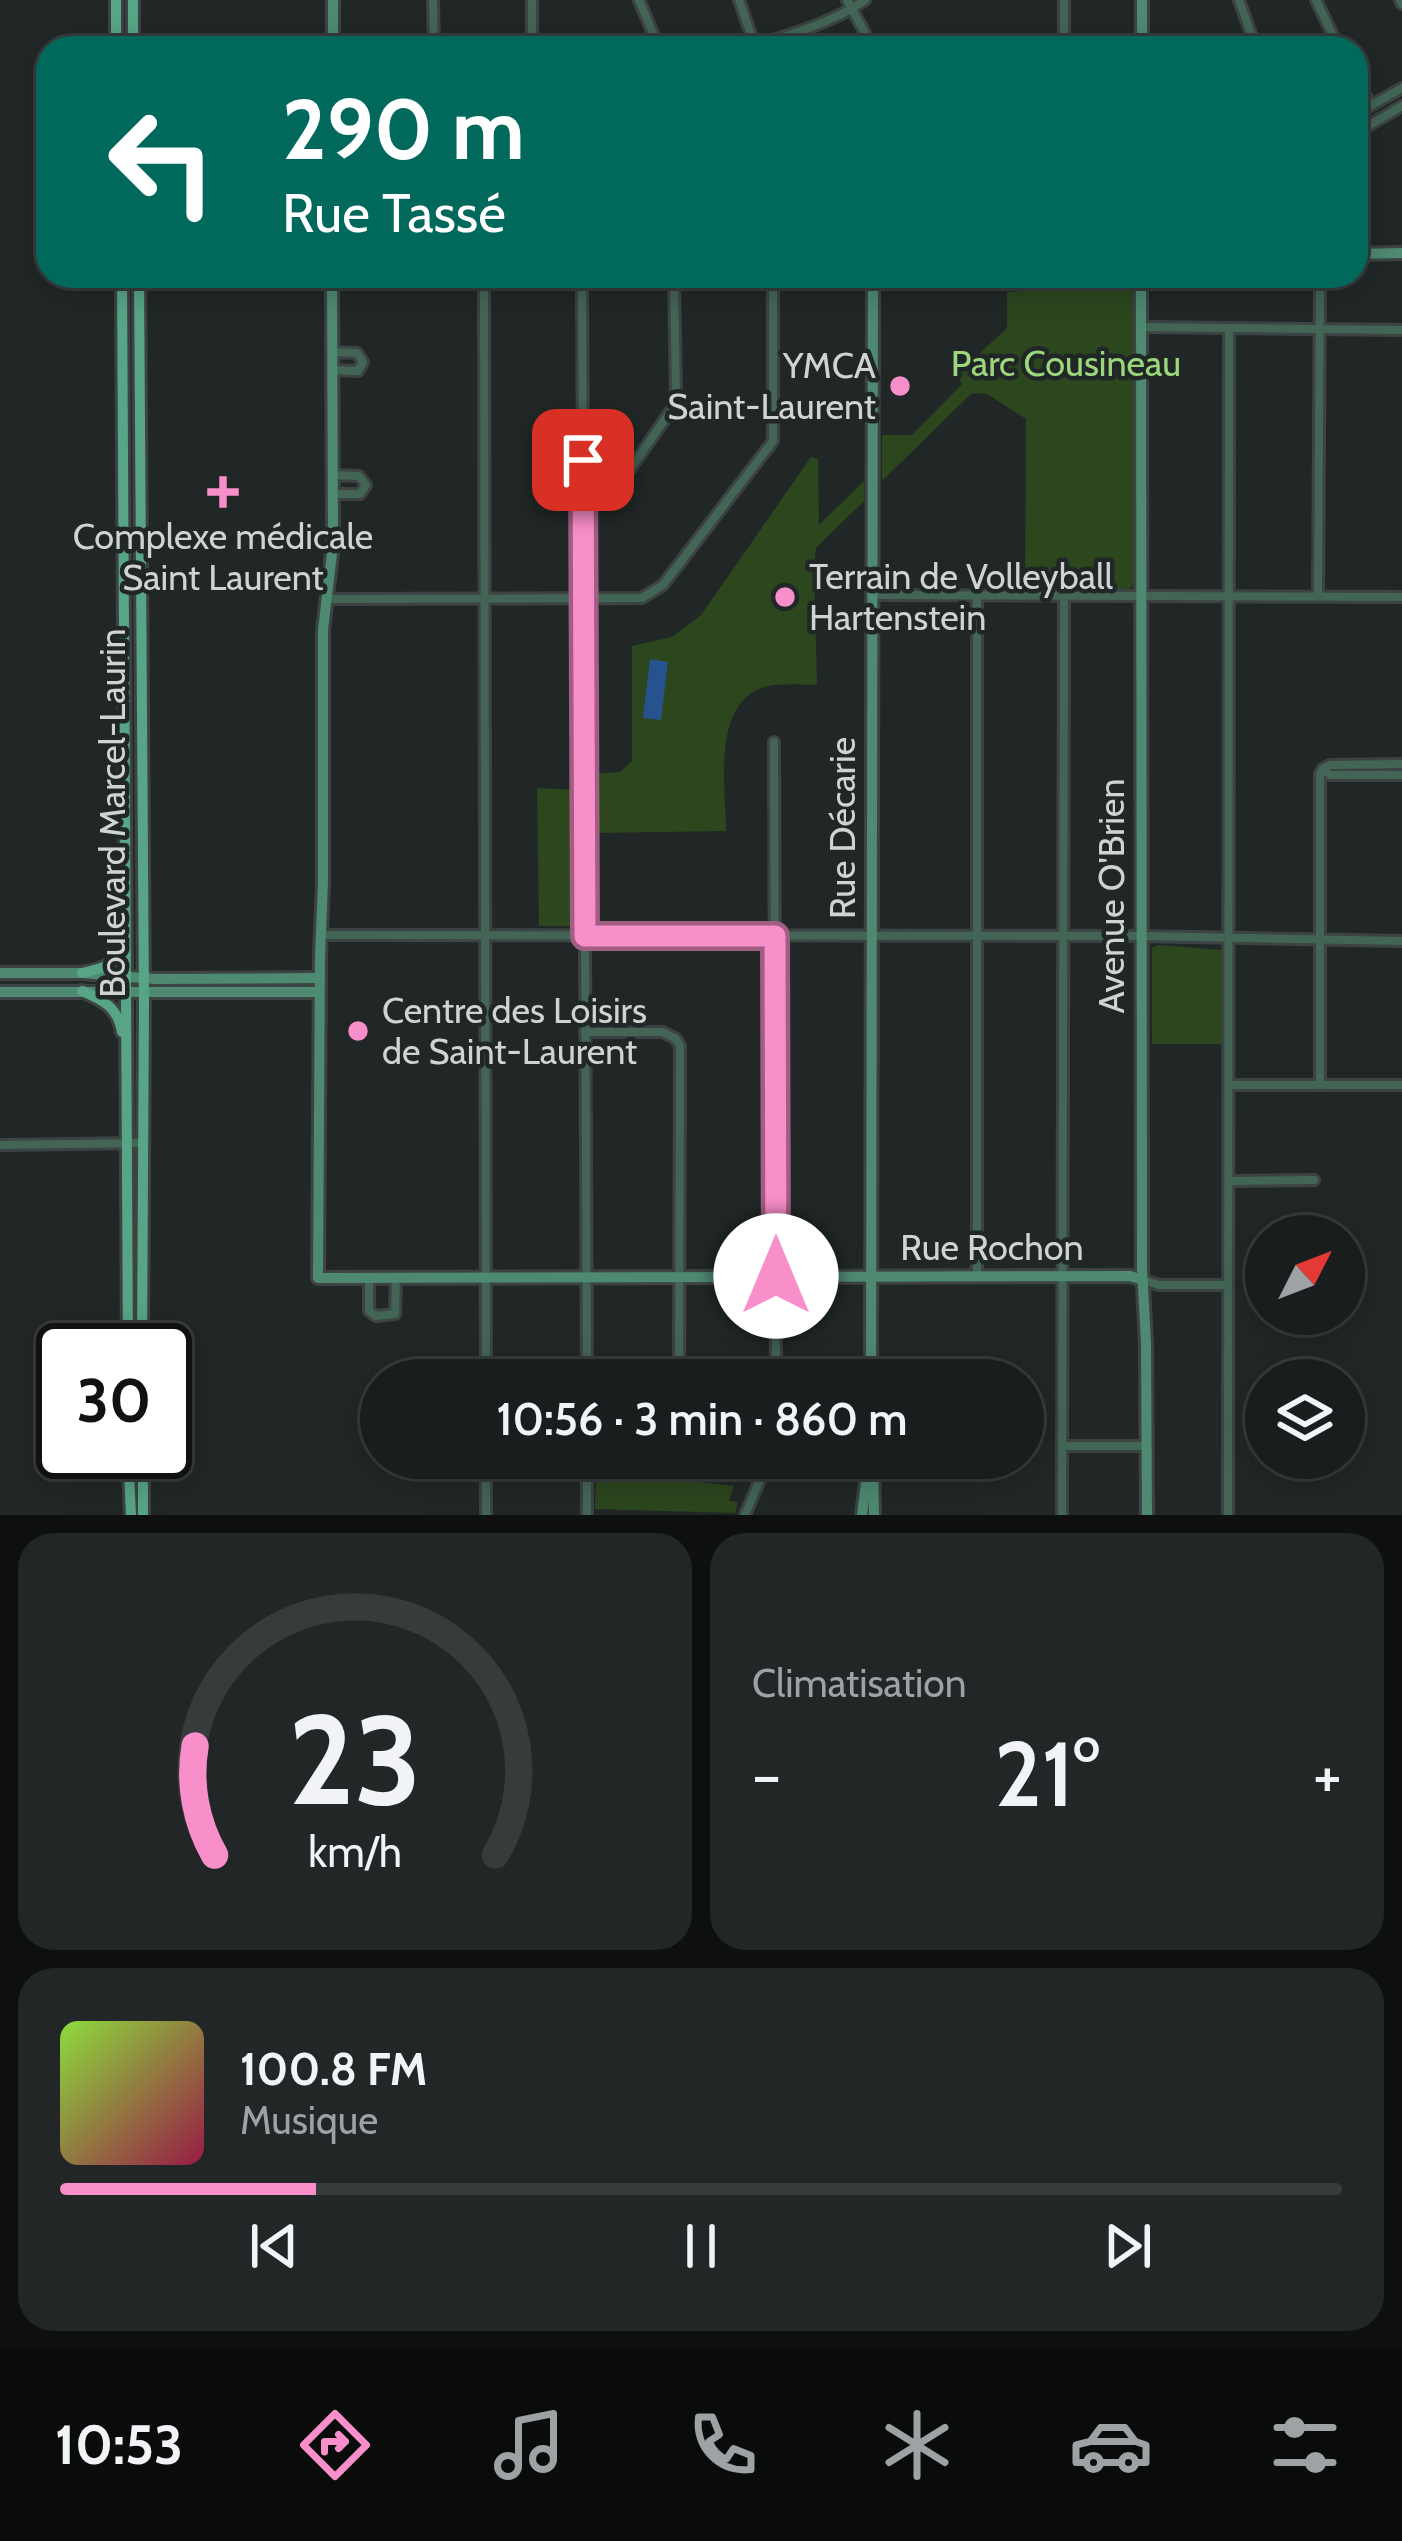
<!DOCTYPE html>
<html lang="fr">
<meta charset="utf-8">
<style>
body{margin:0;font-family:Cabin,sans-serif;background:#222626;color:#f1f3f6;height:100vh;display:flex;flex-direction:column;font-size:45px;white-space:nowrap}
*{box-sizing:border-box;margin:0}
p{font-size:39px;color:#9fa2a4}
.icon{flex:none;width:66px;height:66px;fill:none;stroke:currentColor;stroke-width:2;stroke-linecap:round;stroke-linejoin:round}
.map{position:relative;height:1515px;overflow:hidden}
.sheet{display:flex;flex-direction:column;gap:18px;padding:18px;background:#0e1010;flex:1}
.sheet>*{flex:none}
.top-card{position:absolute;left:36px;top:36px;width:1332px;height:252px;border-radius:36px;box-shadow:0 6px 30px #0003,0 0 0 3px #373b3b;background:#00695c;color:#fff;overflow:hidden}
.needle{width:78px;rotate:48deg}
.controls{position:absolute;left:1245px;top:1215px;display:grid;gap:24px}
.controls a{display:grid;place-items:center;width:120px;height:120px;border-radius:50%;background:#191d1d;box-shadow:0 6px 30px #0003,0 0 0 3px #373b3b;font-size:60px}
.speed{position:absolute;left:36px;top:1323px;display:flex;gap:24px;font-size:60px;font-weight:700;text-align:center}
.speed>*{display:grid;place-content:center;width:156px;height:156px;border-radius:50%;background:#191d1d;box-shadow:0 6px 30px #0003,0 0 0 3px #373b3b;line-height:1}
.speed .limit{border:6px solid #111;border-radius:18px;background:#fff;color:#111}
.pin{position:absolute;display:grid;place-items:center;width:102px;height:102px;color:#fff;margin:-51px;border-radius:24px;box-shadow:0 6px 18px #0006}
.me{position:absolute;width:132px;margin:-66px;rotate:0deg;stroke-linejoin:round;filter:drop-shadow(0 0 9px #0008)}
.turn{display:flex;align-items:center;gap:42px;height:252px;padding:0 48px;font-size:54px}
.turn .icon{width:156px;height:156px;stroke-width:2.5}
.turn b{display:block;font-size:84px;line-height:102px}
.big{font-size:90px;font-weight:600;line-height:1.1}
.sheet .widget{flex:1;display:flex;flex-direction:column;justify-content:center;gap:18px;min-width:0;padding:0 42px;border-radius:36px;background:#222626}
.sheet .dial{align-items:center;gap:0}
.dial svg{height:312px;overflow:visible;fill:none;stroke:#373b3b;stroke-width:7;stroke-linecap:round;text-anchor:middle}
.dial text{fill:#f1f3f6;stroke:none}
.song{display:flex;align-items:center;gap:36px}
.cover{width:144px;height:144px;border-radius:18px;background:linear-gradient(135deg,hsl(90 70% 55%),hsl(340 70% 35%))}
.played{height:12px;border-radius:6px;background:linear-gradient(90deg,#f98fca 20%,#373b3b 20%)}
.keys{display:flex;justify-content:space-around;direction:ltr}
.heat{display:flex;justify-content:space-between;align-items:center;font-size:66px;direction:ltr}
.sheet .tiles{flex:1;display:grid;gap:18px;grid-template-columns:1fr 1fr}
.widget:last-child{grid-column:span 2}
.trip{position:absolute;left:360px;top:1359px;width:684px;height:120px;border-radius:60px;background:#191d1d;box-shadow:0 6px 30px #0003,0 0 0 3px #373b3b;font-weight:600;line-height:120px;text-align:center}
.menu{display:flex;height:192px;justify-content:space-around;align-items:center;background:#0a0c0c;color:#9fa2a4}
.menu .icon{width:84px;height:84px}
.menu .selected{color:#f98fca}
.menu b{font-size:54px;color:#f1f3f6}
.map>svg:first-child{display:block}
.green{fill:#2c461e}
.water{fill:#26538d}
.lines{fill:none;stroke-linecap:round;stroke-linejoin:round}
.street-casing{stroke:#3d4343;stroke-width:14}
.secondary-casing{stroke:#3d4343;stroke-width:16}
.primary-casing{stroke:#3d4343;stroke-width:16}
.street{stroke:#426556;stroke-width:8}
.secondary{stroke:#4e8971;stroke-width:10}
.primary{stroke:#57a586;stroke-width:10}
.route-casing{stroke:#a25d83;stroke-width:30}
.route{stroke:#f98fca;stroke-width:21}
.poi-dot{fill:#f98fca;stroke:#212727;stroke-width:4.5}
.labels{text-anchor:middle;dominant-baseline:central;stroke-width:9;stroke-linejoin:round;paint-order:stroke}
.park-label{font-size:36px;fill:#9cd87b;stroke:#212727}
.poi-label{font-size:36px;fill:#d0d3d3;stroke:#212727;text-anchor:start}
.street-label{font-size:36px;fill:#d0d3d3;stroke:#212727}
</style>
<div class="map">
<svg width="1402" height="1515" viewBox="0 0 1402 1515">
<rect width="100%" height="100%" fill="#212727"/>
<!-- green -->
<g class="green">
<path d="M1038,276H1134V584L1128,590H1025L1026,419L987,394L972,393L882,481V435H912L962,384L956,376V361L964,368L1007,328V292L1038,290Z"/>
<path d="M811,457L818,459L819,525L864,481V501L816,548L814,566L817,685C799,685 776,682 759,689C712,709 726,790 726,831L594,833L592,774L620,772L632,761V646L672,637L701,615Z"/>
<path d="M537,788L577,790L578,908L575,926H539Z"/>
<path d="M1158,945L1222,950V1044H1152V948Z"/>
<path d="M596,1470L734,1486L729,1501L738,1502L735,1513L595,1509Z"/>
</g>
<!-- water -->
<path class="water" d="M650,659L668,662L661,720L643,718Z"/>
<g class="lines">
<defs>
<g id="street">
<path d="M433,0L434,48"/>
<path d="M532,0V48"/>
<path d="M639,0L659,48"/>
<path d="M739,0L755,46"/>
<path d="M847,0L873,48"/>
<path d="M1239,0L1256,48"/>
<path d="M1316,0L1339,48"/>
<path d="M1400,0L1402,4"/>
<path d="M748,48C788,35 831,24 865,0"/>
<path d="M1064,48V0"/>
<path d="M1356,78L1371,105"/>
<path d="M1356,114L1402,88"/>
<path d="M1356,133L1402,106"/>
<path d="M484,276L486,1380"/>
<path d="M582,276L587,1380"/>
<path d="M1141,327L1402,330"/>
<path d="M333,370L358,371L363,362L357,353L333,352"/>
<path d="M333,494H360L366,485L359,476L333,475"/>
<path d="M583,506L604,503L610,498L672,409L676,398L674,276"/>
<path d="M873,595L1402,597"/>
<path d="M1318,596L1320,276"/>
<path d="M327,599L642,598L663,585L773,441V276"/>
<path d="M774,742L776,1380"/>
<path d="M1323,769L1330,775H1402"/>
<path d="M1323,769L1330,765L1402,764"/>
<path d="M321,935L1141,936L1402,941"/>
<path d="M585,1032H663L676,1039L680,1046L679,1380"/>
<path d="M1230,1085H1402"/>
<path d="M1320,1085V774L1323,769"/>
<path d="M0,1145L142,1143"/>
<path d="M1230,1181L1314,1180"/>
<path d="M977,1277V595"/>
<path d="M369,1278V1311L376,1316L395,1314L396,1277"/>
<path d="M1143,1280L1159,1285H1227"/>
<path d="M1063,1446H1146"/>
<path d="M486,1458V1515"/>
<path d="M587,1458V1515"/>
<path d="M745,1515L769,1458"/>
<path d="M1062,1515L1064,596"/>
<path d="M1228,1515L1229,328"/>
</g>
<g id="secondary">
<path d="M333,0V48"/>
<path d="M1142,0V48"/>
<path d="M1356,254L1402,253"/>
<path d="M332,276L333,545L323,630V882L320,956L318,1278L1130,1276L1143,1280"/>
<path d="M1141,276L1142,1268L1146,1343L1147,1515"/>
<path d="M0,973H82L155,979L319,978"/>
<path d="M0,992H319"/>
<path d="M871,1380L873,276"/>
<path d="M873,1459L874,1515"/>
<path d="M862,1515L869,1458"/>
</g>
<g id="primary">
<path d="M116,0V48"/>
<path d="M133,0V48"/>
<path d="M122,276L128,1350"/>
<path d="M139,276L144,1002L142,1350"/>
<path d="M82,973C104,968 116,967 121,942"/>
<path d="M82,991C104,1000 118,1008 122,1032"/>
<path d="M128,1452L131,1515"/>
<path d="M143,1452V1515"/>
</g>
</defs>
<!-- street casing -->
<use href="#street" class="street-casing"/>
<!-- secondary casing -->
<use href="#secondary" class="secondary-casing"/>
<!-- primary casing -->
<use href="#primary" class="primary-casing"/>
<!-- street -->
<use href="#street" class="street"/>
<!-- secondary -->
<use href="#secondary" class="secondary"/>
<!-- primary -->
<use href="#primary" class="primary"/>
</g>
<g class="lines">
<defs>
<path id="route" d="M583,460L585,936H775L776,1276"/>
</defs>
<!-- route casing -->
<use href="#route" class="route-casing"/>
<!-- route -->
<use href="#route" class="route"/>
</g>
<!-- markers -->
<g class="poi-dot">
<circle cx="900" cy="386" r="12"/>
<path d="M217 474h12v12h12v12h-12v12h-12v-12h-12v-12h12z"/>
<circle cx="785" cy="597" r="12"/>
<circle cx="358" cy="1031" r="12"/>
</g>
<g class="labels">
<!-- park labels -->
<g class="park-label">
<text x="1066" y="363">Parc Cousineau</text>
</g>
<!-- poi labels -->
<g class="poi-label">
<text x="876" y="365" text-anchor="end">YMCA<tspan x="876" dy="41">Saint-Laurent</tspan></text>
<text x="223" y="536" text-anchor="middle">Complexe médicale<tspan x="223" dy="41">Saint Laurent</tspan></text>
<text x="809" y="576">Terrain de Volleyball<tspan x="809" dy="41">Hartenstein</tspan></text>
<text x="382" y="1010">Centre des Loisirs<tspan x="382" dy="41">de Saint-Laurent</tspan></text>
</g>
<!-- street labels -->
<g class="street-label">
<text transform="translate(112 813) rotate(-90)">Boulevard Marcel-Laurin</text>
<text transform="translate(842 828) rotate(-90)">Rue Décarie</text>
<text transform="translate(1111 896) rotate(-90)">Avenue O'Brien</text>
<text x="992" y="1247">Rue Rochon</text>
</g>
</g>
</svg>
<div class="controls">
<a><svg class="needle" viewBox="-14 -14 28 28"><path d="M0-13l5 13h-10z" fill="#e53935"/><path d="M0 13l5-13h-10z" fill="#9fa2a4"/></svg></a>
<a><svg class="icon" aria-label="layers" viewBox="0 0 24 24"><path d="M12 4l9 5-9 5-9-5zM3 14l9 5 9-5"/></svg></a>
</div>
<div class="speed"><div class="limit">30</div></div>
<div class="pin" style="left:583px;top:460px;background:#d93025"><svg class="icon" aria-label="arrive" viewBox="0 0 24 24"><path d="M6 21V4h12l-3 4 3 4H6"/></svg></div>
<svg class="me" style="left:776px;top:1276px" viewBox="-20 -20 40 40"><circle r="19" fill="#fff"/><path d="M0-13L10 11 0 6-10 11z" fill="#f98fca"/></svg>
<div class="trip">10:56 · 3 min · 860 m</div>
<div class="top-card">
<div class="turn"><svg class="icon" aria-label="left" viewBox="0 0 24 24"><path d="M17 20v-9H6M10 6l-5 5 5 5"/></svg><div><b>290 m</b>Rue Tassé</div></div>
</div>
</div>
<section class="sheet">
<div class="tiles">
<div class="widget dial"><svg viewBox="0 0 100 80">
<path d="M14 69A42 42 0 1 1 86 69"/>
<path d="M14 69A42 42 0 0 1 9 41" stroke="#f98fca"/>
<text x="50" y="56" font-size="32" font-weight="700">23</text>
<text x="50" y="72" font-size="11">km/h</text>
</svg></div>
<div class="widget"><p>Climatisation</p>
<div class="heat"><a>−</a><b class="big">21°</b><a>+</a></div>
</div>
<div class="widget">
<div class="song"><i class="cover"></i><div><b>100.8 FM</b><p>Musique</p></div></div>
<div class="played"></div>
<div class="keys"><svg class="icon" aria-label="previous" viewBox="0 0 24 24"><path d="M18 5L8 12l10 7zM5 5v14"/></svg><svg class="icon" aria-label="pause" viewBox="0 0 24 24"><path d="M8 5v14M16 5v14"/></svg><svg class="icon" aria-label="next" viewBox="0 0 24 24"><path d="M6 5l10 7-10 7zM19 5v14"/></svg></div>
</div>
</div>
</section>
<nav class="menu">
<b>10:53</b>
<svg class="icon selected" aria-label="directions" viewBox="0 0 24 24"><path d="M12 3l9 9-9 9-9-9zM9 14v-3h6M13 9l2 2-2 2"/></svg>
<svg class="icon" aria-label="music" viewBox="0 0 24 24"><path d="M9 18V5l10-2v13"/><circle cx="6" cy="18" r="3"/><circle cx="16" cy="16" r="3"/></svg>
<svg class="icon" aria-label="phone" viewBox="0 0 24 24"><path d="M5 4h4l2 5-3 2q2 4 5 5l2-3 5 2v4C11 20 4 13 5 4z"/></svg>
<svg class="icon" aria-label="climate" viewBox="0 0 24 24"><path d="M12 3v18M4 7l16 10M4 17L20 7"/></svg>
<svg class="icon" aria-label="car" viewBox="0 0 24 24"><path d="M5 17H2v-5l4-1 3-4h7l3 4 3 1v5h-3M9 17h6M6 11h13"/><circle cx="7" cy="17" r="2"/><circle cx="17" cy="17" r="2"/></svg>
<svg class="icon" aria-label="filters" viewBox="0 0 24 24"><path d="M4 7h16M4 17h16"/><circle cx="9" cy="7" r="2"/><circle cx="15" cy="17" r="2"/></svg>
</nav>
